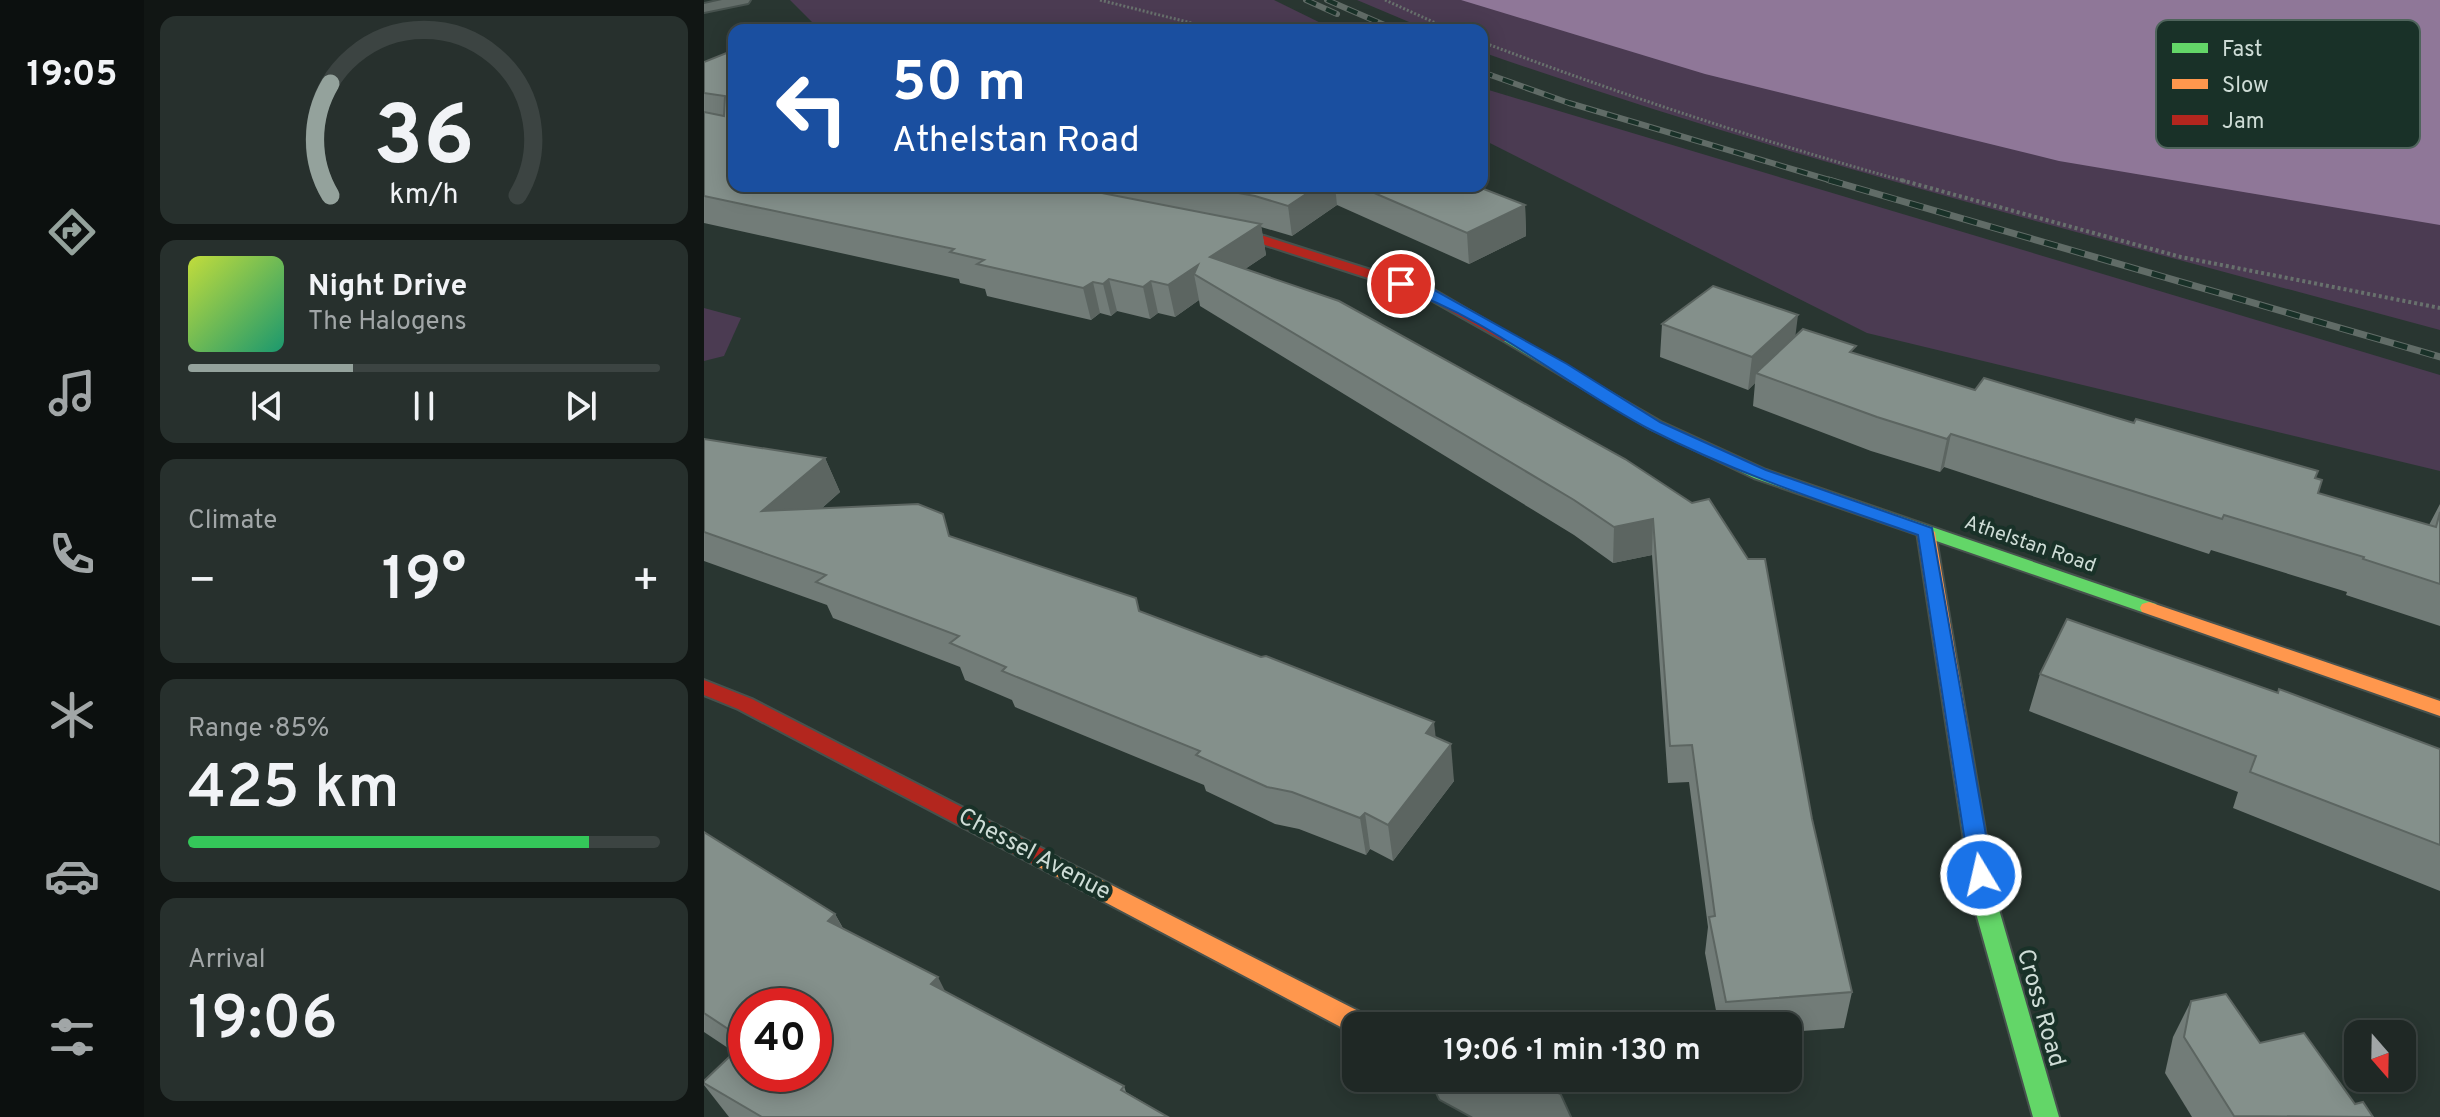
<!DOCTYPE html>
<meta charset="utf-8">
<style>
body{margin:0;font-family:Overpass,sans-serif;background:#27302d;color:#f1f3f6;height:100vh;display:flex;flex-direction:column;font-size:30px;white-space:nowrap}
*{box-sizing:border-box;margin:0}
p{font-size:26px;color:#a1a6a7}
.icon{flex:none;width:44px;height:44px;fill:none;stroke:currentColor;stroke-width:2;stroke-linecap:round;stroke-linejoin:round}
.map{position:relative;flex:1;overflow:hidden}
.side{display:flex;flex-direction:column;gap:16px;padding:16px;background:#111614;width:560px}
.side>*{flex:none}
.banner{position:absolute;left:24px;top:24px;width:760px;height:168px;border-radius:16px;box-shadow:0 4px 20px #0003,0 0 0 2px #3c4442;background:#1a4fa0;color:#fff;overflow:hidden}
.needle{width:52px;rotate:160deg}
.controls{position:absolute;left:1640px;top:1020px;display:grid;gap:16px}
.controls a{display:grid;place-items:center;width:72px;height:72px;border-radius:16px;background:#1f2825;box-shadow:0 4px 20px #0003,0 0 0 2px #3c4442;font-size:40px}
.speed{position:absolute;left:24px;top:988px;display:flex;gap:16px;font-size:40px;font-weight:700;text-align:center}
.speed>*{display:grid;place-content:center;width:104px;height:104px;border-radius:50%;background:#1f2825;box-shadow:0 4px 20px #0003,0 0 0 2px #3c4442;line-height:1}
.speed .limit{border:12px solid #d22;background:#fff;color:#111}
.pin{position:absolute;display:grid;place-items:center;width:68px;height:68px;color:#fff;margin:-34px;border:4px solid #fff;border-radius:50%;box-shadow:0 2px 8px #0007}
.me{position:absolute;width:88px;margin:-44px;rotate:351deg;stroke-linejoin:round;filter:drop-shadow(0 0 6px #0008)}
.turn{display:flex;align-items:center;gap:28px;height:168px;padding:0 32px;font-size:36px}
.turn .icon{width:104px;height:104px;stroke-width:2.5}
.turn b{display:block;font-size:56px;line-height:68px}
.big{font-size:60px;font-weight:600;line-height:1.1}
.side .tile{flex:1;display:flex;flex-direction:column;justify-content:center;gap:12px;min-width:0;padding:0 28px;border-radius:16px;background:#27302d}
.side .dial{align-items:center;gap:0}
.dial svg{height:208px;overflow:visible;fill:none;stroke:#3c4442;stroke-width:7;stroke-linecap:round;text-anchor:middle}
.dial text{fill:#f1f3f6;stroke:none}
.song{display:flex;align-items:center;gap:24px}
.cover{width:96px;height:96px;border-radius:12px;background:linear-gradient(135deg,hsl(70 70% 55%),hsl(160 70% 35%))}
.played{height:8px;border-radius:4px;background:linear-gradient(90deg,#94a29c 35%,#3c4442 35%)}
.keys{display:flex;justify-content:space-around;direction:ltr}
.heat{display:flex;justify-content:space-between;align-items:center;font-size:44px;direction:ltr}
.charge{height:12px;border-radius:6px;background:linear-gradient(90deg,#34c759 85%,#3c4442 0)}
.trip{position:absolute;left:638px;top:1012px;width:460px;height:80px;border-radius:16px;background:#1f2825;box-shadow:0 4px 20px #0003,0 0 0 2px #3c4442;font-weight:600;line-height:80px;text-align:center}
main{display:flex;flex:1;min-height:0}
.menu{display:flex;flex-direction:column;width:144px;justify-content:space-around;align-items:center;background:#0c100f;color:#a1a6a7}
.menu .icon{width:56px;height:56px}
.menu .current{color:#94a29c}
.menu b{font-size:36px;color:#f1f3f6}
.map>svg:first-child{display:block}
.green{fill:#4b3b52}
.water{fill:#8f7798}
.lines{fill:none;stroke-linecap:round;stroke-linejoin:round}
.lane-casing{stroke:#47524e;stroke-width:4}
.street-casing{stroke:#47524e;stroke-width:4}
.fast-casing{stroke:#47524e;stroke-width:4}
.slow-casing{stroke:#47524e;stroke-width:4}
.jam-casing{stroke:#47524e;stroke-width:4}
.path-far1{stroke:#68716d;stroke-width:3;stroke-dasharray:2 2;stroke-linecap:butt}
.path{stroke:#68716d;stroke-width:4;stroke-dasharray:3 3;stroke-linecap:butt}
.lane{fill:#646e6a;fill-rule:evenodd}
.street{fill:#646e6a;fill-rule:evenodd}
.fast{fill:#63d668;fill-rule:evenodd}
.slow{fill:#ff974d;fill-rule:evenodd}
.jam{fill:#b3261e;fill-rule:evenodd}
.rail-far1-casing{stroke:#616c67;stroke-width:6}
.rail-casing{stroke:#616c67;stroke-width:7}
.rail-far1{stroke:#193128;stroke-width:4;stroke-dasharray:11;stroke-linecap:butt}
.rail{stroke:#193128;stroke-width:5;stroke-dasharray:14;stroke-linecap:butt}
.wall{fill:#727c78}
.shaded-wall{fill:#5c6561}
.building{fill:#84908b;stroke:#5c6561;stroke-width:2;fill-rule:evenodd}
.route{fill:#1a73e8;stroke:#114b97;stroke-width:2}
.labels{text-anchor:middle;dominant-baseline:central;stroke-width:8;stroke-linejoin:round;paint-order:stroke}
.street-label{font-size:20px;fill:#cedcd6;stroke:#193128}
.near-street-label{font-size:24px;fill:#cedcd6;stroke:#193128}
.key{fill:#193128;stroke:#4f645c;stroke-width:2}
.key-label{font-size:22px;fill:#cedcd6}
</style>
<main>
<nav class="menu">
<b>19:05</b>
<svg class="icon current" aria-label="directions" viewBox="0 0 24 24"><path d="M12 3l9 9-9 9-9-9zM9 14v-3h6M13 9l2 2-2 2"/></svg>
<svg class="icon" aria-label="music" viewBox="0 0 24 24"><path d="M9 18V5l10-2v13"/><circle cx="6" cy="18" r="3"/><circle cx="16" cy="16" r="3"/></svg>
<svg class="icon" aria-label="phone" viewBox="0 0 24 24"><path d="M5 4h4l2 5-3 2q2 4 5 5l2-3 5 2v4C11 20 4 13 5 4z"/></svg>
<svg class="icon" aria-label="climate" viewBox="0 0 24 24"><path d="M12 3v18M4 7l16 10M4 17L20 7"/></svg>
<svg class="icon" aria-label="car" viewBox="0 0 24 24"><path d="M5 17H2v-5l4-1 3-4h7l3 4 3 1v5h-3M9 17h6M6 11h13"/><circle cx="7" cy="17" r="2"/><circle cx="17" cy="17" r="2"/></svg>
<svg class="icon" aria-label="filters" viewBox="0 0 24 24"><path d="M4 7h16M4 17h16"/><circle cx="9" cy="7" r="2"/><circle cx="15" cy="17" r="2"/></svg>
</nav>
<section class="side">
<div class="tile dial"><svg viewBox="0 0 100 80">
<path d="M14 69A42 42 0 1 1 86 69"/>
<path d="M14 69A42 42 0 0 1 14 26" stroke="#94a29c"/>
<text x="50" y="56" font-size="32" font-weight="700">36</text>
<text x="50" y="72" font-size="11">km/h</text>
</svg></div>
<div class="tile">
<div class="song"><i class="cover"></i><div><b>Night Drive</b><p>The Halogens</p></div></div>
<div class="played"></div>
<div class="keys"><svg class="icon" aria-label="previous" viewBox="0 0 24 24"><path d="M18 5L8 12l10 7zM5 5v14"/></svg><svg class="icon" aria-label="pause" viewBox="0 0 24 24"><path d="M8 5v14M16 5v14"/></svg><svg class="icon" aria-label="next" viewBox="0 0 24 24"><path d="M6 5l10 7-10 7zM19 5v14"/></svg></div>
</div>
<div class="tile"><p>Climate</p>
<div class="heat"><a>−</a><b class="big">19°</b><a>+</a></div>
</div>
<div class="tile"><p>Range · 85%</p><b class="big">425 km</b><div class="charge"></div></div>
<div class="tile"><p>Arrival</p><b class="big">19:06</b></div>
</section>
<div class="map">
<svg width="1736" height="1117" viewBox="0 0 1736 1117">
<rect width="100%" height="100%" fill="#293631"/>
<!-- green -->
<g class="green">
<path d="M86,0H570L631,30H145L110,24Z"/>
<path d="M653,0H1736V330C1415,243 1092,162 778,52V30H724Z"/>
<path d="M778,88L1736,375V471L1163,333L778,139Z"/>
<path d="M0,308L37,318L20,356L0,361Z"/>
</g>
<!-- water -->
<path class="water" d="M757,0H1736V225L1355,161L1001,74Z"/>
<g class="lines">
<defs>
<path id="lane" d="M18,0H46L44,3L0,12V4Z"/>
<path id="street" d="M726,1078H822L856,1095L866,1117H769L736,1099Z"/>
<g id="fast">
<path d="M805,334L957,422L1062,470L1452,604L1454,608L1452,612H1438L1050,478L945,428L800,341V335Z"/>
<path d="M1265,793L1273,795L1276,801L1294,906L1355,1117H1329L1270,906L1254,801L1257,795Z"/>
</g>
<g id="slow">
<path d="M1222,526L1231,532L1276,801L1273,807L1265,809L1257,807L1254,801L1213,532Z"/>
<path d="M1445,602L1736,701V716L1438,612L1436,608L1438,604Z"/>
<path d="M335,848L668,1018L672,1026H652L650,1034L327,863L324,857L327,851Z"/>
</g>
<g id="jam">
<path d="M502,225L560,236L730,290L812,338L810,341H800L720,296L552,242L497,232V226Z"/>
<path d="M0,680L48,699L343,851L346,857L343,863L335,866L327,863L34,709L0,695Z"/>
</g>
</defs>
<!-- lane casing -->
<use href="#lane" class="lane-casing"/>
<!-- street casing -->
<use href="#street" class="street-casing"/>
<!-- fast casing -->
<use href="#fast" class="fast-casing"/>
<!-- slow casing -->
<use href="#slow" class="slow-casing"/>
<!-- jam casing -->
<use href="#jam" class="jam-casing"/>
<!-- path-far1 -->
<g class="path-far1">
<path d="M396,0L515,30"/>
<path d="M681,0L747,30"/>
<path d="M778,42C919,95 1059,142 1204,182"/>
</g>
<!-- path -->
<path class="path" d="M1197,180L1477,257L1736,308"/>
<!-- lane -->
<use href="#lane" class="lane"/>
<!-- street -->
<use href="#street" class="street"/>
<!-- fast -->
<use href="#fast" class="fast"/>
<!-- slow -->
<use href="#slow" class="slow"/>
<!-- jam -->
<use href="#jam" class="jam"/>
<defs>
<g id="rail-far1">
<path d="M602,0L633,14"/>
<path d="M623,0L692,30"/>
<path d="M778,72L865,103L1132,182"/>
</g>
<path id="rail" d="M1125,180L1736,357"/>
</defs>
<!-- rail-far1 casing -->
<use href="#rail-far1" class="rail-far1-casing"/>
<!-- rail casing -->
<use href="#rail" class="rail-casing"/>
<!-- rail-far1 -->
<use href="#rail-far1" class="rail-far1"/>
<!-- rail -->
<use href="#rail" class="rail"/>
</g>
<!-- wall -->
<g class="wall">
<path d="M30,50V186H772L821,205L822,236L765,264L633,205L588,236L557,227L562,255L541,269L921,459L1108,819L1148,992L1140,1028L1084,1032V1026H1015L1001,953L1004,927L985,782L964,783L948,555L909,563L870,535L496,306L495,300L471,317L454,313L446,319L413,311L407,316L396,313L387,320L283,296L281,289L256,283L255,279L0,223V62Z"/>
<path d="M958,324L1091,336L1271,390L1611,478L1614,493L1725,525L1736,504V626L1642,595L1643,592L1507,550L1505,554L1240,467L1236,472L1167,451L1049,406L1051,383L1044,390L956,357Z"/>
<path d="M0,439L121,458L136,492L118,508L247,536L435,611L732,737L750,781L689,861L666,849L662,855L595,829L571,824L502,791L500,785L311,707L308,700L261,680L256,667L129,618L123,605L0,561Z"/>
<path d="M1336,674L1573,693L1736,749V891L1529,808L1534,792L1325,711Z"/>
<path d="M0,832L131,914L139,928L241,992L420,1086L422,1092L464,1117H25L0,1085V1081L30,1052L0,1032Z"/>
<path d="M1487,1001L1556,1043L1651,1104L1669,1117H1488L1461,1073L1469,1037Z"/>
</g>
<!-- shaded-wall -->
<g class="shaded-wall">
<path d="M614,186H631L633,205L588,236L584,206Z"/>
<path d="M821,205L822,236L765,264L763,233Z"/>
<path d="M557,224L562,255L513,288L506,257Z"/>
<path d="M494,265L490,274L495,300L471,317L464,285Z"/>
<path d="M405,279L413,311L407,316L399,284Z"/>
<path d="M447,281L454,313L446,319L439,287Z"/>
<path d="M389,282L396,313L387,320L379,288Z"/>
<path d="M1094,315L1090,347L1052,373L1051,383L1044,390L1048,357Z"/>
<path d="M1247,434L1240,467L1236,472L1243,439Z"/>
<path d="M121,458L136,492L75,546L58,511Z"/>
<path d="M949,519L948,555L909,563L910,527Z"/>
<path d="M730,722L734,758L722,733Z"/>
<path d="M747,744L750,781L689,861L684,825Z"/>
<path d="M661,813L666,849L662,855L656,818Z"/>
<path d="M131,914L151,951L124,921Z"/>
<path d="M234,977L252,1013L227,984Z"/>
</g>
<!-- building -->
<g class="building">
<path d="M30,50V186H362L557,224L506,257L635,301L921,459L988,503L1005,499L1044,559H1061L1108,819L1148,992L1022,1002L1005,917L1011,916L988,745L966,746L949,519L910,527L870,500L490,274L494,265L464,285L447,281L439,287L405,279L399,284L389,282L379,288L273,264L280,260L246,252L250,249L0,196V112L20,116L21,96L0,93V62Z"/>
<path d="M496,186H614L584,206L551,196Z"/>
<path d="M654,186H772L821,205L763,233Z"/>
<path d="M1009,286L1094,315L1048,357L958,324Z"/>
<path d="M1099,329L1152,346L1146,352L1271,390L1280,378L1430,423L1432,419L1614,471L1611,478L1618,480L1614,493L1732,527L1736,512V584L1659,559L1660,557L1520,515L1518,519L1247,434L1243,439L1173,417L1052,373Z"/>
<path d="M0,439L121,458L58,511L214,504L239,514L245,536L432,598L435,611L557,657L562,656L730,722L722,733L747,744L684,825L661,813L656,818L588,792L563,787L492,755L496,751L298,671L302,667L246,643L255,636L112,582L122,575L0,532Z"/>
<path d="M1363,619L1574,693L1575,689L1736,749V845L1546,772L1552,756L1336,674Z"/>
<path d="M0,832L131,914L124,921L234,977L227,984L420,1086L417,1090L464,1117H58L0,1083V1081L42,1041L0,1013ZM42,1006H110V1074H42Z"/>
<path d="M1522,994L1556,1043L1600,1033L1651,1104L1659,1102L1669,1117L1530,1116L1480,1037L1487,1001Z"/>
</g>
<!-- route -->
<path class="route" d="M697,280L730,290L863,364L956,422L1062,470L1228,528L1289,875L1285,881L1277,884L1269,881L1266,875L1214,535C1123,503 1033,474 947,430C861,385 785,317 692,287L690,284Z"/>
<g class="labels">
<!-- street labels -->
<g class="street-label">
<text transform="translate(1326 545) rotate(19)">Athelstan Road</text>
</g>
<!-- near-street labels -->
<g class="near-street-label">
<text transform="translate(330 855) rotate(28)">Chessel Avenue</text>
<text transform="translate(1336 1008) rotate(74)">Cross Road</text>
</g>
</g>
<!-- legend -->
<rect x="1452" y="20" width="264" height="128" rx="12" class="key"/>
<rect x="1468" y="43" width="36" height="10" fill="#63d668"/>
<rect x="1468" y="79" width="36" height="10" fill="#ff974d"/>
<rect x="1468" y="115" width="36" height="10" fill="#b3261e"/>
<g class="key-label">
<text x="1518" y="56">Fast</text>
<text x="1518" y="92">Slow</text>
<text x="1518" y="128">Jam</text>
</g>
</svg>
<div class="controls">
<a><svg class="needle" viewBox="-14 -14 28 28"><path d="M0-13l5 13h-10z" fill="#e53935"/><path d="M0 13l5-13h-10z" fill="#a1a6a7"/></svg></a>
</div>
<div class="speed"><div class="limit">40</div></div>
<div class="pin" style="left:697px;top:284px;background:#d93025"><svg class="icon" aria-label="arrive" viewBox="0 0 24 24"><path d="M6 21V4h12l-3 4 3 4H6"/></svg></div>
<svg class="me" style="left:1277px;top:875px" viewBox="-20 -20 40 40"><circle r="17" fill="#1a73e8" stroke="#fff" stroke-width="3"/><path d="M0-11L8 9 0 5-8 9z" fill="#fff"/></svg>
<div class="trip">19:06 · 1 min · 130 m</div>
<div class="banner">
<div class="turn"><svg class="icon" aria-label="left" viewBox="0 0 24 24"><path d="M17 20v-9H6M10 6l-5 5 5 5"/></svg><div><b>50 m</b>Athelstan Road</div></div>
</div>
</div>
</main>
